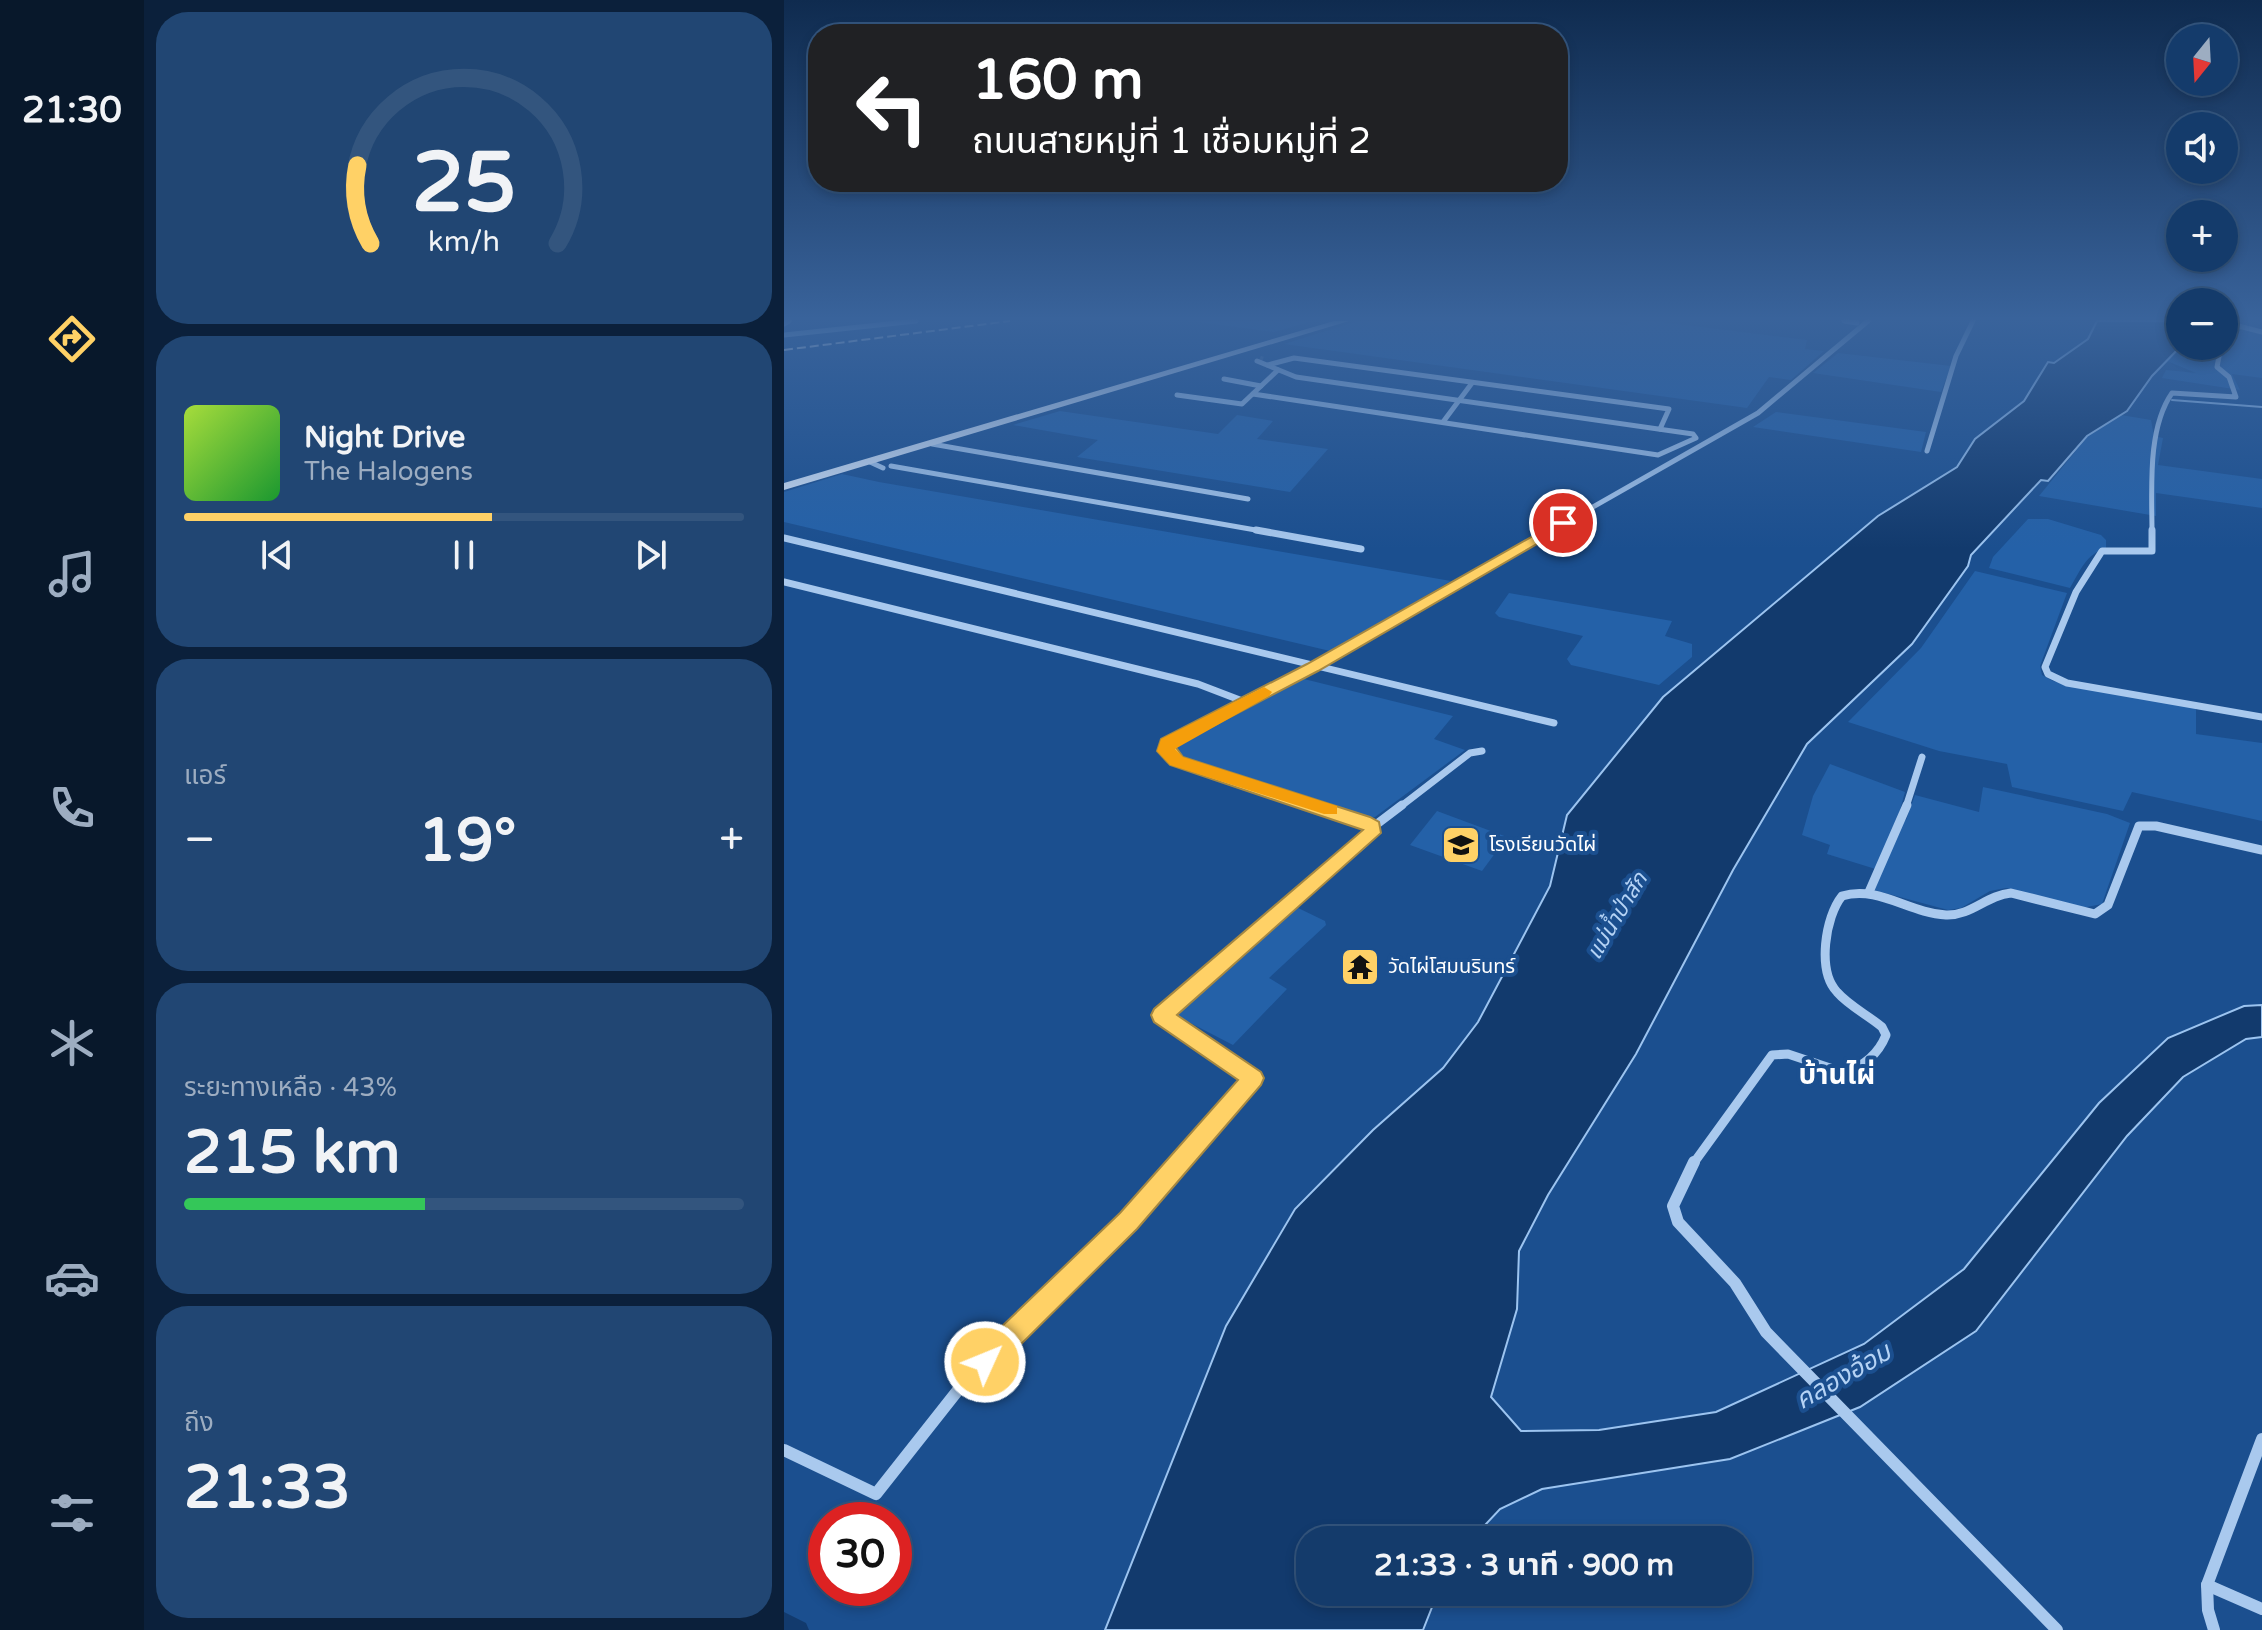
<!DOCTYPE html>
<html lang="th">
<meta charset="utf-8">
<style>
body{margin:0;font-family:"Varela Round","Noto Sans Thai",sans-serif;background:#214673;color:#f1f3f6;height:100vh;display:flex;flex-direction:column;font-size:30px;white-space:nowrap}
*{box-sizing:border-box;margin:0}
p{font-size:26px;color:#9dadc1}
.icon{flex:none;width:44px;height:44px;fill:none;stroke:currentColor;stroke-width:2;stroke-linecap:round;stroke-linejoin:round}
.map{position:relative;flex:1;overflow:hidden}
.panel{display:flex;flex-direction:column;gap:12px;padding:12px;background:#0b203b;width:640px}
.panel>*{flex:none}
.top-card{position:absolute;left:24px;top:24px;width:760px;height:168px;border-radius:32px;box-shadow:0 4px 12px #0003,0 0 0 2px #33557e;background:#202124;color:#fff;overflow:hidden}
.needle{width:52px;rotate:198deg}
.fabs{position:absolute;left:1382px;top:24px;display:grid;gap:16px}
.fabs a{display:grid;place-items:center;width:72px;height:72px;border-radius:50%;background:#143b6b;box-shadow:0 4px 12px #0003,0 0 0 2px #33557e;font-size:40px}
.speed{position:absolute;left:24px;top:1502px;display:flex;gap:16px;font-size:40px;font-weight:700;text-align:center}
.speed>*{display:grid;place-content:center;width:104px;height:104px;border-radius:50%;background:#143b6b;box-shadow:0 4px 12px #0003,0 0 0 2px #33557e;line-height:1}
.speed .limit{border:12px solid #d22;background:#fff;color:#111}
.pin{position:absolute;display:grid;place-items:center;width:68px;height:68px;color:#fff;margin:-34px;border:4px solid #fff;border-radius:50%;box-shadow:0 2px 8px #0007}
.me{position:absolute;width:88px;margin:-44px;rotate:46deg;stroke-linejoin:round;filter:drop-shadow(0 0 6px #0008)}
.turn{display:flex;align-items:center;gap:28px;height:168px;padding:0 32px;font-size:36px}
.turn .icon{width:104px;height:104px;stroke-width:2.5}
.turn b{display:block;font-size:56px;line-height:68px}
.big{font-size:60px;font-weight:700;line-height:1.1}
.panel .tile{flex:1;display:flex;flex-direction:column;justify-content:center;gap:12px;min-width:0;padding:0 28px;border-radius:32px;background:#214673}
.panel .dial{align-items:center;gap:0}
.dial svg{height:208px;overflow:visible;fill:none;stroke:#33557e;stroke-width:7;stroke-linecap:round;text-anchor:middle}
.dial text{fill:#f1f3f6;stroke:none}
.song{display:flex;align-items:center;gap:24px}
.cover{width:96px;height:96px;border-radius:12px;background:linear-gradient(135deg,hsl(80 70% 55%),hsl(130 70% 35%))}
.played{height:8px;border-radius:4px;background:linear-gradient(90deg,#ffd166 55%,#33557e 55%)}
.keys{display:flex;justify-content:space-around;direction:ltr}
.heat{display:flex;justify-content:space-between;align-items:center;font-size:44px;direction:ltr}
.charge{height:12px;border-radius:6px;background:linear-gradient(90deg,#34c759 43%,#33557e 0)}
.trip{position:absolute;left:512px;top:1526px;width:456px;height:80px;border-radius:32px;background:#143b6b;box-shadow:0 4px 12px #0003,0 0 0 2px #33557e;font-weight:700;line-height:80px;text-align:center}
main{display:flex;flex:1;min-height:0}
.dock{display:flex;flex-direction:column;width:144px;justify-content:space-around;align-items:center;background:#08182b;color:#9dadc1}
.dock .icon{width:56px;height:56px}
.dock .current{color:#ffd166}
.dock b{font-size:36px;color:#f1f3f6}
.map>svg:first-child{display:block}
.green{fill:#2461a8}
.water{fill:#123a6d;stroke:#9cc4f0;stroke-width:2}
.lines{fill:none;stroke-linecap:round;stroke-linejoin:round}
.stream{stroke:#9cc4f0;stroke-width:2}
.canal{fill:#123a6d;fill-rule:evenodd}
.minor-tunnel{stroke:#3d69a0;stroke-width:5;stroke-dasharray:5 3;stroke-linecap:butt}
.minor-far3{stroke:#a9c9ee;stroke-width:5}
.minor-far2{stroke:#a9c9ee;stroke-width:7}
.minor-far1{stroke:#a9c9ee;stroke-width:9}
.minor{stroke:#a9c9ee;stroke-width:12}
.secondary{fill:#d6e6fa;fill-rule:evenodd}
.rail{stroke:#fff;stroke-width:2;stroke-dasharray:9 4;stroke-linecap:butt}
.route{fill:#ffd166;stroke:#a68842;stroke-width:2}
.slow{fill:#f59e0b}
.labels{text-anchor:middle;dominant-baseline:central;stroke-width:8;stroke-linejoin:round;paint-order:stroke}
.poi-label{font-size:20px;fill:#fff;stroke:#1b4f8f;text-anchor:start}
.water-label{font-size:22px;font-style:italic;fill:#b5d3f5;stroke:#1b4f8f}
.near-water-label{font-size:26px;font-style:italic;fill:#b5d3f5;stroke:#1b4f8f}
.near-quarter-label{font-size:28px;font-weight:bold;fill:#fff;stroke:#1b4f8f}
</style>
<main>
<nav class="dock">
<b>21:30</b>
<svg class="icon current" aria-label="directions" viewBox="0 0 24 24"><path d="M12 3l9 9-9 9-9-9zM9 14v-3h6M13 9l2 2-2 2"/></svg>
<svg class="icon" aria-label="music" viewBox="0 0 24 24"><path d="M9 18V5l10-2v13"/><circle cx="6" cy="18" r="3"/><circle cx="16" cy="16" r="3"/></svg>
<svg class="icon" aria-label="phone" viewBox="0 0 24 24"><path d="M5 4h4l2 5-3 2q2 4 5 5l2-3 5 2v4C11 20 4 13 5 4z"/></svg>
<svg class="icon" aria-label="climate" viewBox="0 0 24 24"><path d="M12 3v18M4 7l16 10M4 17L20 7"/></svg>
<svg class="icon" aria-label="car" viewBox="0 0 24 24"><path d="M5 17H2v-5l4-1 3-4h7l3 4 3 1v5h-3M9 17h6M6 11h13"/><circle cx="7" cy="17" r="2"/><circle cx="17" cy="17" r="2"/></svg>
<svg class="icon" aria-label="filters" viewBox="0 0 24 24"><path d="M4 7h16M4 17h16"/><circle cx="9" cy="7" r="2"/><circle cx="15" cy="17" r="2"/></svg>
</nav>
<section class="panel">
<div class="tile dial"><svg viewBox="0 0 100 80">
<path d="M14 69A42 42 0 1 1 86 69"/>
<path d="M14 69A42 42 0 0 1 9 39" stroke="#ffd166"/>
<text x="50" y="56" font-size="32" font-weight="700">25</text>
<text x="50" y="72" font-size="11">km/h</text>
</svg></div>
<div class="tile">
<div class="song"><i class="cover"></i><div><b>Night Drive</b><p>The Halogens</p></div></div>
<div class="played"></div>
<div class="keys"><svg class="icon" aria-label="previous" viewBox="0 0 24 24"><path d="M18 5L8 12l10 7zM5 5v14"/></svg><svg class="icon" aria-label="pause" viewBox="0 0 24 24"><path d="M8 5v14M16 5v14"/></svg><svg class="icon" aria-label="next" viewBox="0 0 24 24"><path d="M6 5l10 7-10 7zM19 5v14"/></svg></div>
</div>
<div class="tile"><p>แอร์</p>
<div class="heat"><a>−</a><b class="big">19°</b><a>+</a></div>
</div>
<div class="tile"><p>ระยะทางเหลือ · 43%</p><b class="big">215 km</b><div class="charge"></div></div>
<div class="tile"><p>ถึง</p><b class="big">21:33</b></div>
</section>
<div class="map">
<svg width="1478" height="1630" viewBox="0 0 1478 1630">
<rect width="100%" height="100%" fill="#1b4f8f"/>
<!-- green -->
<g class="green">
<path d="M406,321H529L490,332Z"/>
<path d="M574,321H809L843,325L850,321H869L1023,340L1021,349L1040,351L1007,380L985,377L963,408L500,344Z"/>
<path d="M1440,321H1449L1448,324L1478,333V378L1448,374L1456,390L1378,378L1382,370L1412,373L1383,361L1397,346H1440Z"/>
<path d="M1054,353L1167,366L1157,392L1029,373Z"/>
<path d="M276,411L434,434L453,415L489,421L473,439L544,449L506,492L293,457L314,440L229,425Z"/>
<path d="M992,412L1142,432L1137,452L969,427Z"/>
<path d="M1337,415L1367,420L1370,436L1379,438L1374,465L1478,479V508L1372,493V516L1255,496L1304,436Z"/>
<path d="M58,474L95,482L667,581L546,651L0,522V492Z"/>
<path d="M1244,519H1264L1317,535L1322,540V548C1302,554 1296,571 1286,588L1205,568L1209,557Z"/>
<path d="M1191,571L1283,593L1256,666L1258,675L1269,681L1412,708V734L1478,743V821L1348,792L1339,811L1228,787L1223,764L1155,751L1064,722L1137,648Z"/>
<path d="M725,593L888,621L881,636L908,644V657L875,685L787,665L783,659L799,636L715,617L711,613Z"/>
<path d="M520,679L669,716L650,739L681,750L591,817L583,818L398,758L389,751L393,746Z"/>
<path d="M1046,764L1121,792L1114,817L1122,820L1131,795L1195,812L1199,787L1323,814L1346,823L1318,904L1298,908L1222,888L1206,891L1177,908L1164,910L1090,890L1098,871L1043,854L1046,845L1018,835L1029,796Z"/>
<path d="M653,811L723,837L698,871L626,845Z"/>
<path d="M510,906L541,921L542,925L485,978L503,989L449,1045L391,1015V1006Z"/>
</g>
<!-- water -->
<path class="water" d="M1313,321H1396L1397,346L1368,376L1343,411L1303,436L1264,481L1257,480L1187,555L1184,566L1128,644L1023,744L949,870L852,1054L764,1195L735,1251L733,1309L707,1397L737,1431L815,1430L932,1412L1080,1344L1180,1269L1315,1103L1384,1038L1460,1006L1478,1005V1037L1462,1039L1399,1077L1343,1136L1192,1331L1076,1407L946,1459L758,1489L716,1509L687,1540H526V1592H654L639,1630H321L442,1326L511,1209L589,1130L659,1068L694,1022L766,886L783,815L879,697L1094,516L1173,467L1191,439L1240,401L1264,362L1270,363L1304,339Z"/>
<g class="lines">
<!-- stream -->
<path class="stream" d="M1388,400L1478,407"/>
<!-- canal -->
<path class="canal" d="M0,1612L22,1623L25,1630H0Z"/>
<!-- minor-tunnel -->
<path class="minor-tunnel" d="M476,358L479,359"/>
<!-- minor-far3 -->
<g class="minor-far3">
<path d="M1060,321L1073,323"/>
<path d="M0,324L5,321"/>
<path d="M0,335L132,321"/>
<path d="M1440,337L1443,323L1478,332"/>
<path d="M484,365L510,358L885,409L876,429"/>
<path d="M440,379L477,386"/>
<path d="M469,394L874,455L912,438L909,434L512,377L473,361"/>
<path d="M393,395L458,404L494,370"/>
<path d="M659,422L688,383"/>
<path d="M148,444L464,499"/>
<path d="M1143,451L1172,356L1189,321"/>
<path d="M86,462L99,468"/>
<path d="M107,466L483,532"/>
<path d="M765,532L974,413L1084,321"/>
<path d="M1368,532C1368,489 1363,429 1388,393L1452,397L1445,377L1433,367L1437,346"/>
</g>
<!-- minor-far2 -->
<g class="minor-far2">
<path d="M472,530L577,549"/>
<path d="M1368,530V551H1318L1292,592L1261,667L1264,674L1283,683L1478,717"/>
<path d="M0,538L770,723"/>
<path d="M0,582L414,684L461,702"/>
<path d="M536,807L392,761L382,751L383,743L529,667L768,530"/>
<path d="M616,807L686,753L698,751"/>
<path d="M1122,807L1138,757"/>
</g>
<!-- minor-far1 -->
<g class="minor-far1">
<path d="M589,827L618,805"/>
<path d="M1085,892L1123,805"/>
<path d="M393,1164L469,1078L378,1015L581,842L589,827L531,805"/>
<path d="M909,1164L988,1055L1004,1054L1061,1073C1080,1065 1094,1055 1102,1035L1098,1027C1084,1015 1065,1006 1053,992C1033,971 1041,917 1058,896C1094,885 1125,913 1162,915C1187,916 1203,895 1227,893L1311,914L1324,905L1355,826H1372L1478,850"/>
</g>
<!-- minor -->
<g class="minor">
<path d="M910,1162L889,1206L894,1222L951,1283L982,1332L1273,1630"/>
<path d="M0,1450L92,1494L182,1380L344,1221L395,1162"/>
<path d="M1423,1585L1478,1609"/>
<path d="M1430,1630L1424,1610L1423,1585L1478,1439"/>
</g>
<!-- secondary -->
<path class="secondary" d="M550,321H565L0,490V483Z"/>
<!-- rail -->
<path class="rail" d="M0,350L226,321"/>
</g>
<!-- sky -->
<linearGradient id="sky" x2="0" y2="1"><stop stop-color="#0f2b4f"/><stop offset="0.58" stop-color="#39639b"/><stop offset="1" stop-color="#39639b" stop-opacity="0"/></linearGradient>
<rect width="1478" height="549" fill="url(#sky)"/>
<!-- route -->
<path class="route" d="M779,519L784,520V526L534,671L391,746L399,757L586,817L595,822L597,833L393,1015L477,1072L480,1078L477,1085L353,1229L210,1371L201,1375L191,1371L188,1362L191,1352L336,1213L454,1080L370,1022L367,1015L370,1009L579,830L386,765L373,751L377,739L523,664Z"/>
<!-- slow -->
<path class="slow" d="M480,687L488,692L485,696L391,749L399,757L553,806V814H540L386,765L373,751L377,739Z"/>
<!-- icons -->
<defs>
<symbol id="school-square" viewBox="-11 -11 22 22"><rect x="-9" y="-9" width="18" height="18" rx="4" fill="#ffd166" stroke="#1b4f8f"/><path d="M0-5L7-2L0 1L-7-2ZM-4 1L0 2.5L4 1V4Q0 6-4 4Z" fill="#111"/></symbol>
<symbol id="temple-square" viewBox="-11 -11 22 22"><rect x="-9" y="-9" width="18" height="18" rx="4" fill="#ffd166" stroke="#1b4f8f"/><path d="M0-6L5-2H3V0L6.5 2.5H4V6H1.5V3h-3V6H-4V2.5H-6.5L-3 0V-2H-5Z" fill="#111"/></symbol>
</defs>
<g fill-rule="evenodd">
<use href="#school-square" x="655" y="823" width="44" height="44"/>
<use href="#temple-square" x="554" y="945" width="44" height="44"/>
</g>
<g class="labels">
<!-- poi labels -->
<g class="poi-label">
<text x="705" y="845">โรงเรียนวัดไผ่</text>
<text x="604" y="967">วัดไผ่โสมนรินทร์</text>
</g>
<!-- water labels -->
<g class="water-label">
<text transform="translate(833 916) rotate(-59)">แม่น้ำป่าสัก</text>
</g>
<!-- near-water labels -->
<g class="near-water-label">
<text transform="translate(1059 1376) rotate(-30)">คลองอ้อม</text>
</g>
<!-- near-quarter labels -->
<g class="near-quarter-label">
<text x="1053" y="1075">บ้านไผ่</text>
</g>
</g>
</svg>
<div class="fabs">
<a><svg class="needle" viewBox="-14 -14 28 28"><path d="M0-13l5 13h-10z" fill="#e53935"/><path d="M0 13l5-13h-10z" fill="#9dadc1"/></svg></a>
<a><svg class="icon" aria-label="sound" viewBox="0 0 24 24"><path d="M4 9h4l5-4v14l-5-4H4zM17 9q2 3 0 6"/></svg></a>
<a>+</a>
<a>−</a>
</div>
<div class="speed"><div class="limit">30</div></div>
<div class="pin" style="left:779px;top:523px;background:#d93025"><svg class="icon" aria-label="arrive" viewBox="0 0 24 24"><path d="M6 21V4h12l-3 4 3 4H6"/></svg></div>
<svg class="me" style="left:201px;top:1362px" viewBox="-20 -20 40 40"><circle r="17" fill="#ffd166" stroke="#fff" stroke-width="3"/><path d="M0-11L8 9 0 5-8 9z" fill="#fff"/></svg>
<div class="trip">21:33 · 3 นาที · 900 m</div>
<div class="top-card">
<div class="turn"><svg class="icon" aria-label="left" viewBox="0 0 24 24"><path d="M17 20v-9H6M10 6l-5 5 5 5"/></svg><div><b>160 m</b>ถนนสายหมู่ที่ 1 เชื่อมหมู่ที่ 2</div></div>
</div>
</div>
</main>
